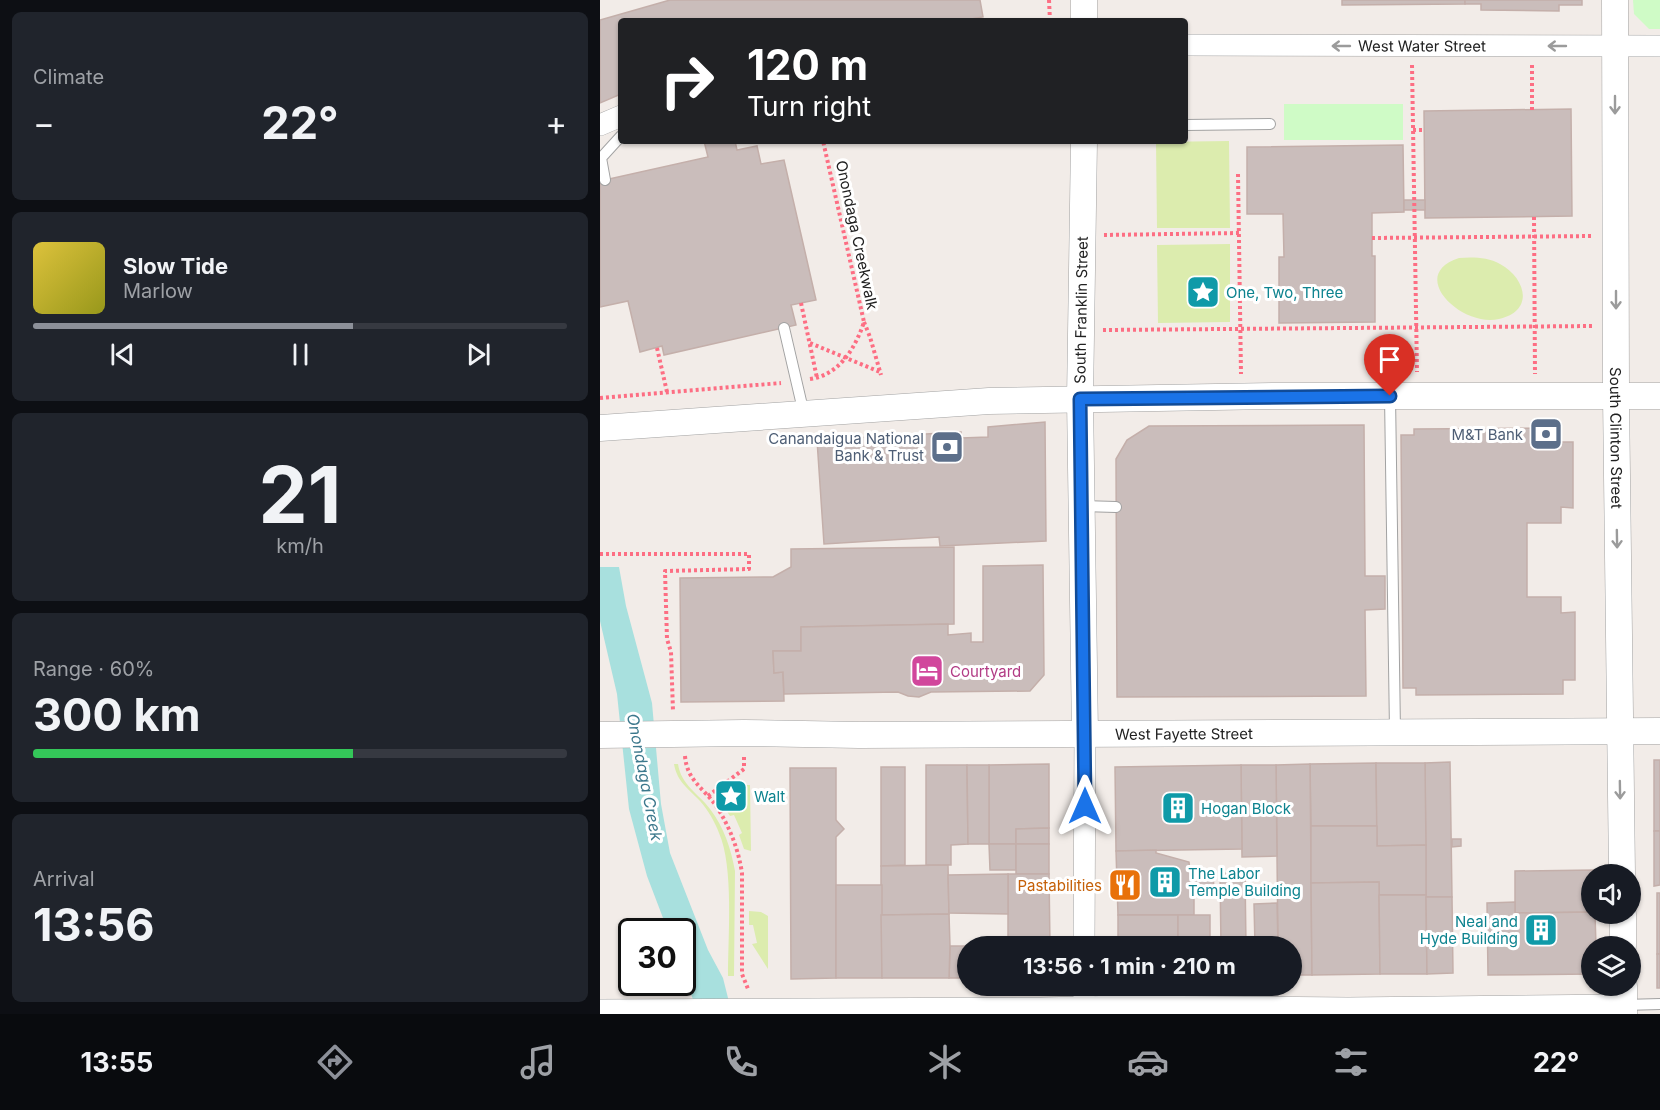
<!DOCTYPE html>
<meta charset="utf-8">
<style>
body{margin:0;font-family:Inter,sans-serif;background:#20242c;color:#f1f3f6;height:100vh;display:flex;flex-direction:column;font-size:22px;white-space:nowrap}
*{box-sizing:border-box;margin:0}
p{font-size:20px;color:#9ea1a6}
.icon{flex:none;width:33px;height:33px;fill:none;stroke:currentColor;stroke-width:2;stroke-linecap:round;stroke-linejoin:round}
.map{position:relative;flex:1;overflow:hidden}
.panel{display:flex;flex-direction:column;gap:12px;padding:12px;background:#0d0f14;width:600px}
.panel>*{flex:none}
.hud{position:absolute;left:18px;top:18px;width:570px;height:126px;border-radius:6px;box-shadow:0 2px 4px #0004;background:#202124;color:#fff;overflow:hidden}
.controls{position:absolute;left:981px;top:864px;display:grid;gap:12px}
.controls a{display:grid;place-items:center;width:60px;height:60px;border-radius:50%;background:#171b24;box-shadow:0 2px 4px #0004;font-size:30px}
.speed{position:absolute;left:18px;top:918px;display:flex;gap:12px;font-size:30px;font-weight:700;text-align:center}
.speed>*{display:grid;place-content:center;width:78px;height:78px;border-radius:50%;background:#171b24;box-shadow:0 2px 4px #0004;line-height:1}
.speed .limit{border:3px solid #111;border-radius:9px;background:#fff;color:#111}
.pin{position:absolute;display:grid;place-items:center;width:51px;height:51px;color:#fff;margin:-62px -26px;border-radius:50% 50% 50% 0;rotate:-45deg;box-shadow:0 0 6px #0007}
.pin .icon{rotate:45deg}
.me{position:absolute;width:66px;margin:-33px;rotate:0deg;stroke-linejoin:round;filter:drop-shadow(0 0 4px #0008)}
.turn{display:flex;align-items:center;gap:21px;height:126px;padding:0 30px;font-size:27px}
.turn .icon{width:78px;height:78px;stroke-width:2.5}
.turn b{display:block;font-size:42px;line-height:51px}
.big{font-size:45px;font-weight:700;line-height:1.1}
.panel .widget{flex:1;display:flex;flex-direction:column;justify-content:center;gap:9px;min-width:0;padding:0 21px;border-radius:9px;background:#20242c}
.panel .dial{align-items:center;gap:0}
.dial b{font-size:78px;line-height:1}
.song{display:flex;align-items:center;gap:18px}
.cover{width:72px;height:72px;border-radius:9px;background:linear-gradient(135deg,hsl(50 70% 55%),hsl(60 70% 35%))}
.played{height:6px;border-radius:3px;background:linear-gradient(90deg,#8c9099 60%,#363941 60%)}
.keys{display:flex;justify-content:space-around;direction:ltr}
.heat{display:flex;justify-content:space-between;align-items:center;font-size:33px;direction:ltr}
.charge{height:9px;border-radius:4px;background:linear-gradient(90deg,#34c759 60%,#363941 0)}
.trip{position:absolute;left:357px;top:936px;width:345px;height:60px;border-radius:30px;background:#171b24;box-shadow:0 2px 4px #0004;font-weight:700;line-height:60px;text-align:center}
.dock{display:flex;height:96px;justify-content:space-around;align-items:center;background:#090b0e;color:#9ea1a6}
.dock .icon{width:42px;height:42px}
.dock .selected{color:#8c9099}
.dock b{font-size:27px;color:#f1f3f6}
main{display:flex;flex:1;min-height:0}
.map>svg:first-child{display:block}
.grass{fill:#dcecae}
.park{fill:#cffbc6}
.water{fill:#a8e0de}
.building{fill:#cabdbb;stroke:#c4afaa;stroke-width:1.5}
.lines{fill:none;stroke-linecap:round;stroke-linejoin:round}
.service-casing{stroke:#a2a2a2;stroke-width:12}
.minor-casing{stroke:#a2a2a2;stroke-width:22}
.tertiary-casing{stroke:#a2a2a2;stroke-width:27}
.path{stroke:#fd6e83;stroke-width:4;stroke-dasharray:3 3;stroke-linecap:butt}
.service{stroke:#fff;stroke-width:10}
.minor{stroke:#fff;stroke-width:21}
.tertiary{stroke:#fff;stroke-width:26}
.oneway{stroke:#9b9b9b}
.route-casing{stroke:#114b97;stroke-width:15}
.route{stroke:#1a73e8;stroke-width:10}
.labels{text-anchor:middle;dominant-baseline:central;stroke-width:6;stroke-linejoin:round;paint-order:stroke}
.street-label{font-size:15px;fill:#212121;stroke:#fff}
.culture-label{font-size:15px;fill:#0d838f;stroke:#fff;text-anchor:start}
.service-label{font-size:15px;fill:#4e5e75;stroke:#fff;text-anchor:end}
.hotel-label{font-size:15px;fill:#b23c85;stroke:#fff;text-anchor:start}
.food-label{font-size:15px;fill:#c56008;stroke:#fff;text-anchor:end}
.water-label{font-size:16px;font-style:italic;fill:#3c788c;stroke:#fff}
</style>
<main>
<section class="panel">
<div class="widget"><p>Climate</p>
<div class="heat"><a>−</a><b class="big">22°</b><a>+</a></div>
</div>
<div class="widget">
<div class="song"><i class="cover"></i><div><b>Slow Tide</b><p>Marlow</p></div></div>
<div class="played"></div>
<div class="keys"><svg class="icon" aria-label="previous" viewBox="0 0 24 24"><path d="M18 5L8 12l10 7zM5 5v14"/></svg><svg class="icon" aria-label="pause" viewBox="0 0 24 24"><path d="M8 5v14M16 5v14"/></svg><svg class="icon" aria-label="next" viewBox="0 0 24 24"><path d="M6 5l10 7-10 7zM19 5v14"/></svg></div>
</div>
<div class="widget dial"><b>21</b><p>km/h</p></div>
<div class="widget"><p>Range · 60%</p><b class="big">300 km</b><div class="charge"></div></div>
<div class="widget"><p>Arrival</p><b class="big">13:56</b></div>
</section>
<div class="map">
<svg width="1060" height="1014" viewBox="0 0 1060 1014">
<rect width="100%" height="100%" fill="#f2ece8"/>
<!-- grass -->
<g class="grass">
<path d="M629,141L630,228H557L556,142Z"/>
<path d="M630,244V322L558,323L557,245Z"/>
<path d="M859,258C872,257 888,257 900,264C926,278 935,311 899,319C862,328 806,275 859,258Z"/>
<path d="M74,764H78C81,785 99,794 110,809C124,827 131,849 135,871L134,976H128C128,937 134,867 119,833C115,822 108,810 100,801C89,789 77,782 74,764Z"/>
<path d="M133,782H138L139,785H150L151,851L144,849L139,835L142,833L134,815L130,816C122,804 118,791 133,782Z"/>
<path d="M149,911L161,912L168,916V969L152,944L157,943L153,925H149Z"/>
</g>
<!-- park -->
<g class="park">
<path d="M1033,0H1060V29H1049L1034,14Z"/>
<rect x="684" y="104" width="119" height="36"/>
</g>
<!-- water -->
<path class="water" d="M0,567H19L26,606L52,703L61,804L70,853L108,950L123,978L132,1014H98L83,971L82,932L68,931L47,876L29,809L17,694L0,621Z"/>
<!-- building -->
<g class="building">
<path d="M70,0H380L383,17L359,21H21V94L0,103V20Z"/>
<path d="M742,0H865V4L742,5Z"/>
<path d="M865,0H982V5H959V11L881,10V4H865Z"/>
<path d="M971,109L972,216L825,218L824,111Z"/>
<path d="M104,141H135L137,150L157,146L161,164L184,160L216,300L191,305L196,325L64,355L62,346L40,352L28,301L0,307V181L108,157Z"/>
<path d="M803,145L804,212L772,213V256H775V322L679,323V257H684L683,214H647V147Z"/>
<rect x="804" y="200" width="21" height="10"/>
<path d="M445,422L446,541L340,546L339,537L224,544L217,440L361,432V438L388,437V427Z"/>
<path d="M764,425L765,576H785V609L765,610L766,696L517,697L516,459L527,440L549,426Z"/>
<path d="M958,428L959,442H973V508L961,507V523H927V597H961V613L975,612V680H963V694L816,695V688H803L801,435H814V429Z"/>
<path d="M354,547V624L201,627V651H173L174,673L183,672L184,701L81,702L80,578L173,577L191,567V549Z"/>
<path d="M443,565L444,675L430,691L331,692L319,697L308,696L298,692L184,694L183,672L174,673L173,651H201V627L348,624V635L371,633V642H383V566Z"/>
<rect x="1054" y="760" width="6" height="71"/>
<path d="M850,762L852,897H826L825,763Z"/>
<path d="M776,763L777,826H711L710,764Z"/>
<path d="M776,763H825L826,845L777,846Z"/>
<path d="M449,764V828L416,829V844H389V765Z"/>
<path d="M710,764L712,975H692V946H678L676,765Z"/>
<path d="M326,765H367L368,844L351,845V865H326Z"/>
<path d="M367,765H389V844H368Z"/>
<path d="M641,765H676L677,856L642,857Z"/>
<path d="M641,765L642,849L516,851L515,767Z"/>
<path d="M281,767H305V865L281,866Z"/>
<path d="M190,768H236V820L244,829L236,837V978L191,979Z"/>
<path d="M711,826H777V846L826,845V895H779V882L711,883Z"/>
<path d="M449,828V844H416V829Z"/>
<path d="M1054,831H1060V885L1054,886Z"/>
<path d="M852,839H861V846L852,847Z"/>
<path d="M389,844H416V870H390Z"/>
<rect x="416" y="844" width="33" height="30"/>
<path d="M556,850V853L589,862L590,871L613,870L614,893L594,894V915H518L516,851Z"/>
<path d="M348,865L349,914L281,915V866Z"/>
<path d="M994,870L995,874H992V912L915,913V871Z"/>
<path d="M620,873H645L646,946H621Z"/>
<path d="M408,874H449L450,946H368V978H349L350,946H408Z"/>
<path d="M408,874V914L349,913L348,875Z"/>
<path d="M779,882L780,974L712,975L711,883Z"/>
<rect x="236" y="885" width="46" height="93"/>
<rect x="1057" y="893" width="3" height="61"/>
<path d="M779,895H826L827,974H780Z"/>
<path d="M826,897H852L853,973L827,974Z"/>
<path d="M915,902V913L992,912L995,914L996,946H992V974L888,975L887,903Z"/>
<path d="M677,903L678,946H655L654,904Z"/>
<path d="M349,914L350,946L349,978H282L281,915Z"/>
<rect x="518" y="915" width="60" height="31"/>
<rect x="578" y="915" width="32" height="31"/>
<rect x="1057" y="954" width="3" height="34"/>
</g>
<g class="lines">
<defs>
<g id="service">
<path d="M585,125L670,124"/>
<path d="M5,180L1,158L21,136"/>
<path d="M184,328L204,414"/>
<path d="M790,396L795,731"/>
<path d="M482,506L516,507"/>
<path d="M1024,1005L1060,1004"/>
</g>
<g id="minor">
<path id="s1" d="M585,45L1060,46"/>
<path d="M0,125L21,116"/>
<path d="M484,946L485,734"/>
<path d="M484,986V1014"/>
<path d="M0,1010L440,1008L520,1006L748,1008L1024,1005"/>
</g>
<g id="tertiary">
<path d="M484,0V21"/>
<path id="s2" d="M1015,0L1016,396L1022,874"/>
<path d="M484,141L480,399L485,734"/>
<path d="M0,428L389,401L676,396H1060"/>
<path id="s3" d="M0,735L144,733L259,735L1060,731"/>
<path d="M1023,914V946"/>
<path d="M1024,986V1014"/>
</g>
</defs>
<!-- service casing -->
<use href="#service" class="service-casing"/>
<!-- minor casing -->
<use href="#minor" class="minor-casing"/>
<!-- tertiary casing -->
<use href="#tertiary" class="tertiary-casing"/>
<!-- path -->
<g class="path">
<path d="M449,0L450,21"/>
<path d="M812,65L817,372"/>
<path d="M932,65V110"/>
<path d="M813,130H824"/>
<path d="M638,174L641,374"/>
<path d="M934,217L935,374"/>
<path d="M504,235L639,233"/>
<path d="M772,238L994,236"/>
<path d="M201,303L217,378"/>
<path d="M264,322L270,337L281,375"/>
<path d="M503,330L994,326"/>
<path d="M210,343L280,372"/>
<path d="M57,348L67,392"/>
<path d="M210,379C239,375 255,349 264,322L223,141"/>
<path d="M0,398L181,383"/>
<path d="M0,554H149V569L65,571L67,639L71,652L73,711"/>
<path d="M85,756C87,781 104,788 117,807C130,828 138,848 142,873V974L148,989"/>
<path d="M108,796L144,769V755"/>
</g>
<!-- service -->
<use href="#service" class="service"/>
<!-- minor -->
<use href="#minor" class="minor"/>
<!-- tertiary -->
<use href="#tertiary" class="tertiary"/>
</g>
<!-- one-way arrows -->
<defs><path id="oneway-shaft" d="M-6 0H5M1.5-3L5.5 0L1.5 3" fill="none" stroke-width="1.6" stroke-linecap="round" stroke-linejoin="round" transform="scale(1.5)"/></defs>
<g class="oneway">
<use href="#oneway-shaft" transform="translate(741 46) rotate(-180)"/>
<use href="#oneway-shaft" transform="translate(957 46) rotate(-180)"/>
<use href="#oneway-shaft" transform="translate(1015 105) rotate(90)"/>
<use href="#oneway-shaft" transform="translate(1016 300) rotate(90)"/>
<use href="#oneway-shaft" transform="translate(1017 539) rotate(89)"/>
<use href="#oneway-shaft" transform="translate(1020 790) rotate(89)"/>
</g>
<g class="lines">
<defs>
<path id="route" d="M485,806L480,399L790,396"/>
</defs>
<!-- route casing -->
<use href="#route" class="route-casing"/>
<!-- route -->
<use href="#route" class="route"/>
</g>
<!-- icons -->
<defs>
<symbol id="sight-square" viewBox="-11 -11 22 22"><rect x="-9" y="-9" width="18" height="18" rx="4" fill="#0f9aa8" stroke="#fff"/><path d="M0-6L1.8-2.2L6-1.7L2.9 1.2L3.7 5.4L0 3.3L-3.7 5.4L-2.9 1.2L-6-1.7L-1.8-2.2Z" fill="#fff"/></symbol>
<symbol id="bank-square" viewBox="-11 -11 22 22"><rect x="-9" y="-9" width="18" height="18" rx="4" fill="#5c6f8a" stroke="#fff"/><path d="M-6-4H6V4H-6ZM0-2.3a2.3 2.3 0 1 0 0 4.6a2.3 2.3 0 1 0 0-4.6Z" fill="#fff"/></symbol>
<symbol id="hotel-square" viewBox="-11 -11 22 22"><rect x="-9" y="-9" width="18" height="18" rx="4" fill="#d1479c" stroke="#fff"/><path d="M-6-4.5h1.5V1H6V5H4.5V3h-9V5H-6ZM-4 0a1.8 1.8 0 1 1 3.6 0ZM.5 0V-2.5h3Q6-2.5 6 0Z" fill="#fff"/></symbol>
<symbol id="building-square" viewBox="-11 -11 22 22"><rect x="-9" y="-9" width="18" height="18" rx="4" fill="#0f9aa8" stroke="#fff"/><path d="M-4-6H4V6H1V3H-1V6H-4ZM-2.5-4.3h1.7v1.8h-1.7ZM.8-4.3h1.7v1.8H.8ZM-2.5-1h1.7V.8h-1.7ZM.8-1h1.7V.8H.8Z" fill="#fff"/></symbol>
<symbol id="restaurant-square" viewBox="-11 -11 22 22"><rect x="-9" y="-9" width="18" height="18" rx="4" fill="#e8710a" stroke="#fff"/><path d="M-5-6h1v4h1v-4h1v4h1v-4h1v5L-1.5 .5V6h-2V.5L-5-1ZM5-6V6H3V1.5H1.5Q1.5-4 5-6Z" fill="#fff"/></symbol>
</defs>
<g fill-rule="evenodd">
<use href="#sight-square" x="584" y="273" width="38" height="38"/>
<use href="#bank-square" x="927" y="415" width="38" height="38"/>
<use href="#bank-square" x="328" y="428" width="38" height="38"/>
<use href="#hotel-square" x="308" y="652" width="38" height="38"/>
<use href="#sight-square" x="112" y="777" width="38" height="38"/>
<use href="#building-square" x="559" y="789" width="38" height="38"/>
<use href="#building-square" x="546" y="863" width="38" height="38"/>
<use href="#restaurant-square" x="506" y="866" width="38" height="38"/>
<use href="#building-square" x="922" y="911" width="38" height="38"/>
</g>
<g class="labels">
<!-- street labels -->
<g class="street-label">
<text stroke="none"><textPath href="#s1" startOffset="237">West Water Street</textPath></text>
<text transform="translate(257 235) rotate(78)">Onondaga Creekwalk</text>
<text transform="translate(481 310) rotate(-89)">South Franklin Street</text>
<text stroke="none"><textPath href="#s2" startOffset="438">South Clinton Street</textPath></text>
<text stroke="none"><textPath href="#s3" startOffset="584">West Fayette Street</textPath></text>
</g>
<!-- culture labels -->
<g class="culture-label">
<text x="626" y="292">One, Two, Three</text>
<text x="154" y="796">Walt</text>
<text x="601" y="808">Hogan Block</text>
<text x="588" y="873">The Labor<tspan x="588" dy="17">Temple Building</tspan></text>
<text x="918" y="921" text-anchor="end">Neal and<tspan x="918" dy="17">Hyde Building</tspan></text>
</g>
<!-- service labels -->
<g class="service-label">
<text x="923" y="434">M&amp;T Bank</text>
<text x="324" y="438">Canandaigua National<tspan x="324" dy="17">Bank &amp; Trust</tspan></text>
</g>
<!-- hotel labels -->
<g class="hotel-label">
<text x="350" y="671">Courtyard</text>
</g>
<!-- food labels -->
<g class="food-label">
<text x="502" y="885">Pastabilities</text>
</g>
<!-- water labels -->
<g class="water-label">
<text transform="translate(45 777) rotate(79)">Onondaga Creek</text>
</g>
</g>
</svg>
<div class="controls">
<a><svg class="icon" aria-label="sound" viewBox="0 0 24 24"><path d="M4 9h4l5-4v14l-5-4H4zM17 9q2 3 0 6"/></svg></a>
<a><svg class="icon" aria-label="layers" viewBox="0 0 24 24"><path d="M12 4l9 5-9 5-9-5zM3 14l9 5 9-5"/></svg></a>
</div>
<div class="speed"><div class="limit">30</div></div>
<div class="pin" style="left:790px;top:396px;background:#d93025"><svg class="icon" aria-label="arrive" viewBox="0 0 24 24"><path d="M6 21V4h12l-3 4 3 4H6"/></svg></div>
<svg class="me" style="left:485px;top:806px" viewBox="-20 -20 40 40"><path d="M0-17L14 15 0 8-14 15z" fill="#1a73e8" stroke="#fff" stroke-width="4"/></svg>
<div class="trip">13:56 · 1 min · 210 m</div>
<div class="hud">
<div class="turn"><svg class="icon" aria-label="right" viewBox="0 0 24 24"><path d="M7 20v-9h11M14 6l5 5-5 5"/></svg><div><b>120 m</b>Turn right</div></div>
</div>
</div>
</main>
<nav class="dock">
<b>13:55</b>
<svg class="icon selected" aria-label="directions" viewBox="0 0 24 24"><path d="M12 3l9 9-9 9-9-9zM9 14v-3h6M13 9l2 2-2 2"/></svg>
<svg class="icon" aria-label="music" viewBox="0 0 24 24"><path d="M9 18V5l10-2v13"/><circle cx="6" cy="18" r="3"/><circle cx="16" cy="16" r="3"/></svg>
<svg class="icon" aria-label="phone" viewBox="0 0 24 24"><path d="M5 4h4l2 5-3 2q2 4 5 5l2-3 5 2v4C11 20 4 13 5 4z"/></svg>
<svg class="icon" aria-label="climate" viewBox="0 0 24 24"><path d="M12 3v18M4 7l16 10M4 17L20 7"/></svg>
<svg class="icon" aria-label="car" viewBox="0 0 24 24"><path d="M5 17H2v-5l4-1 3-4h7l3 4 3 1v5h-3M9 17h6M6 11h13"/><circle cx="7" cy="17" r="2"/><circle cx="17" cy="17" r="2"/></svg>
<svg class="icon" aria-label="filters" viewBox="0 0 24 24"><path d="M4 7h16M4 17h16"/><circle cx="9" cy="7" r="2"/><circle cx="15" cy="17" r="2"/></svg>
<b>22°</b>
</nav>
